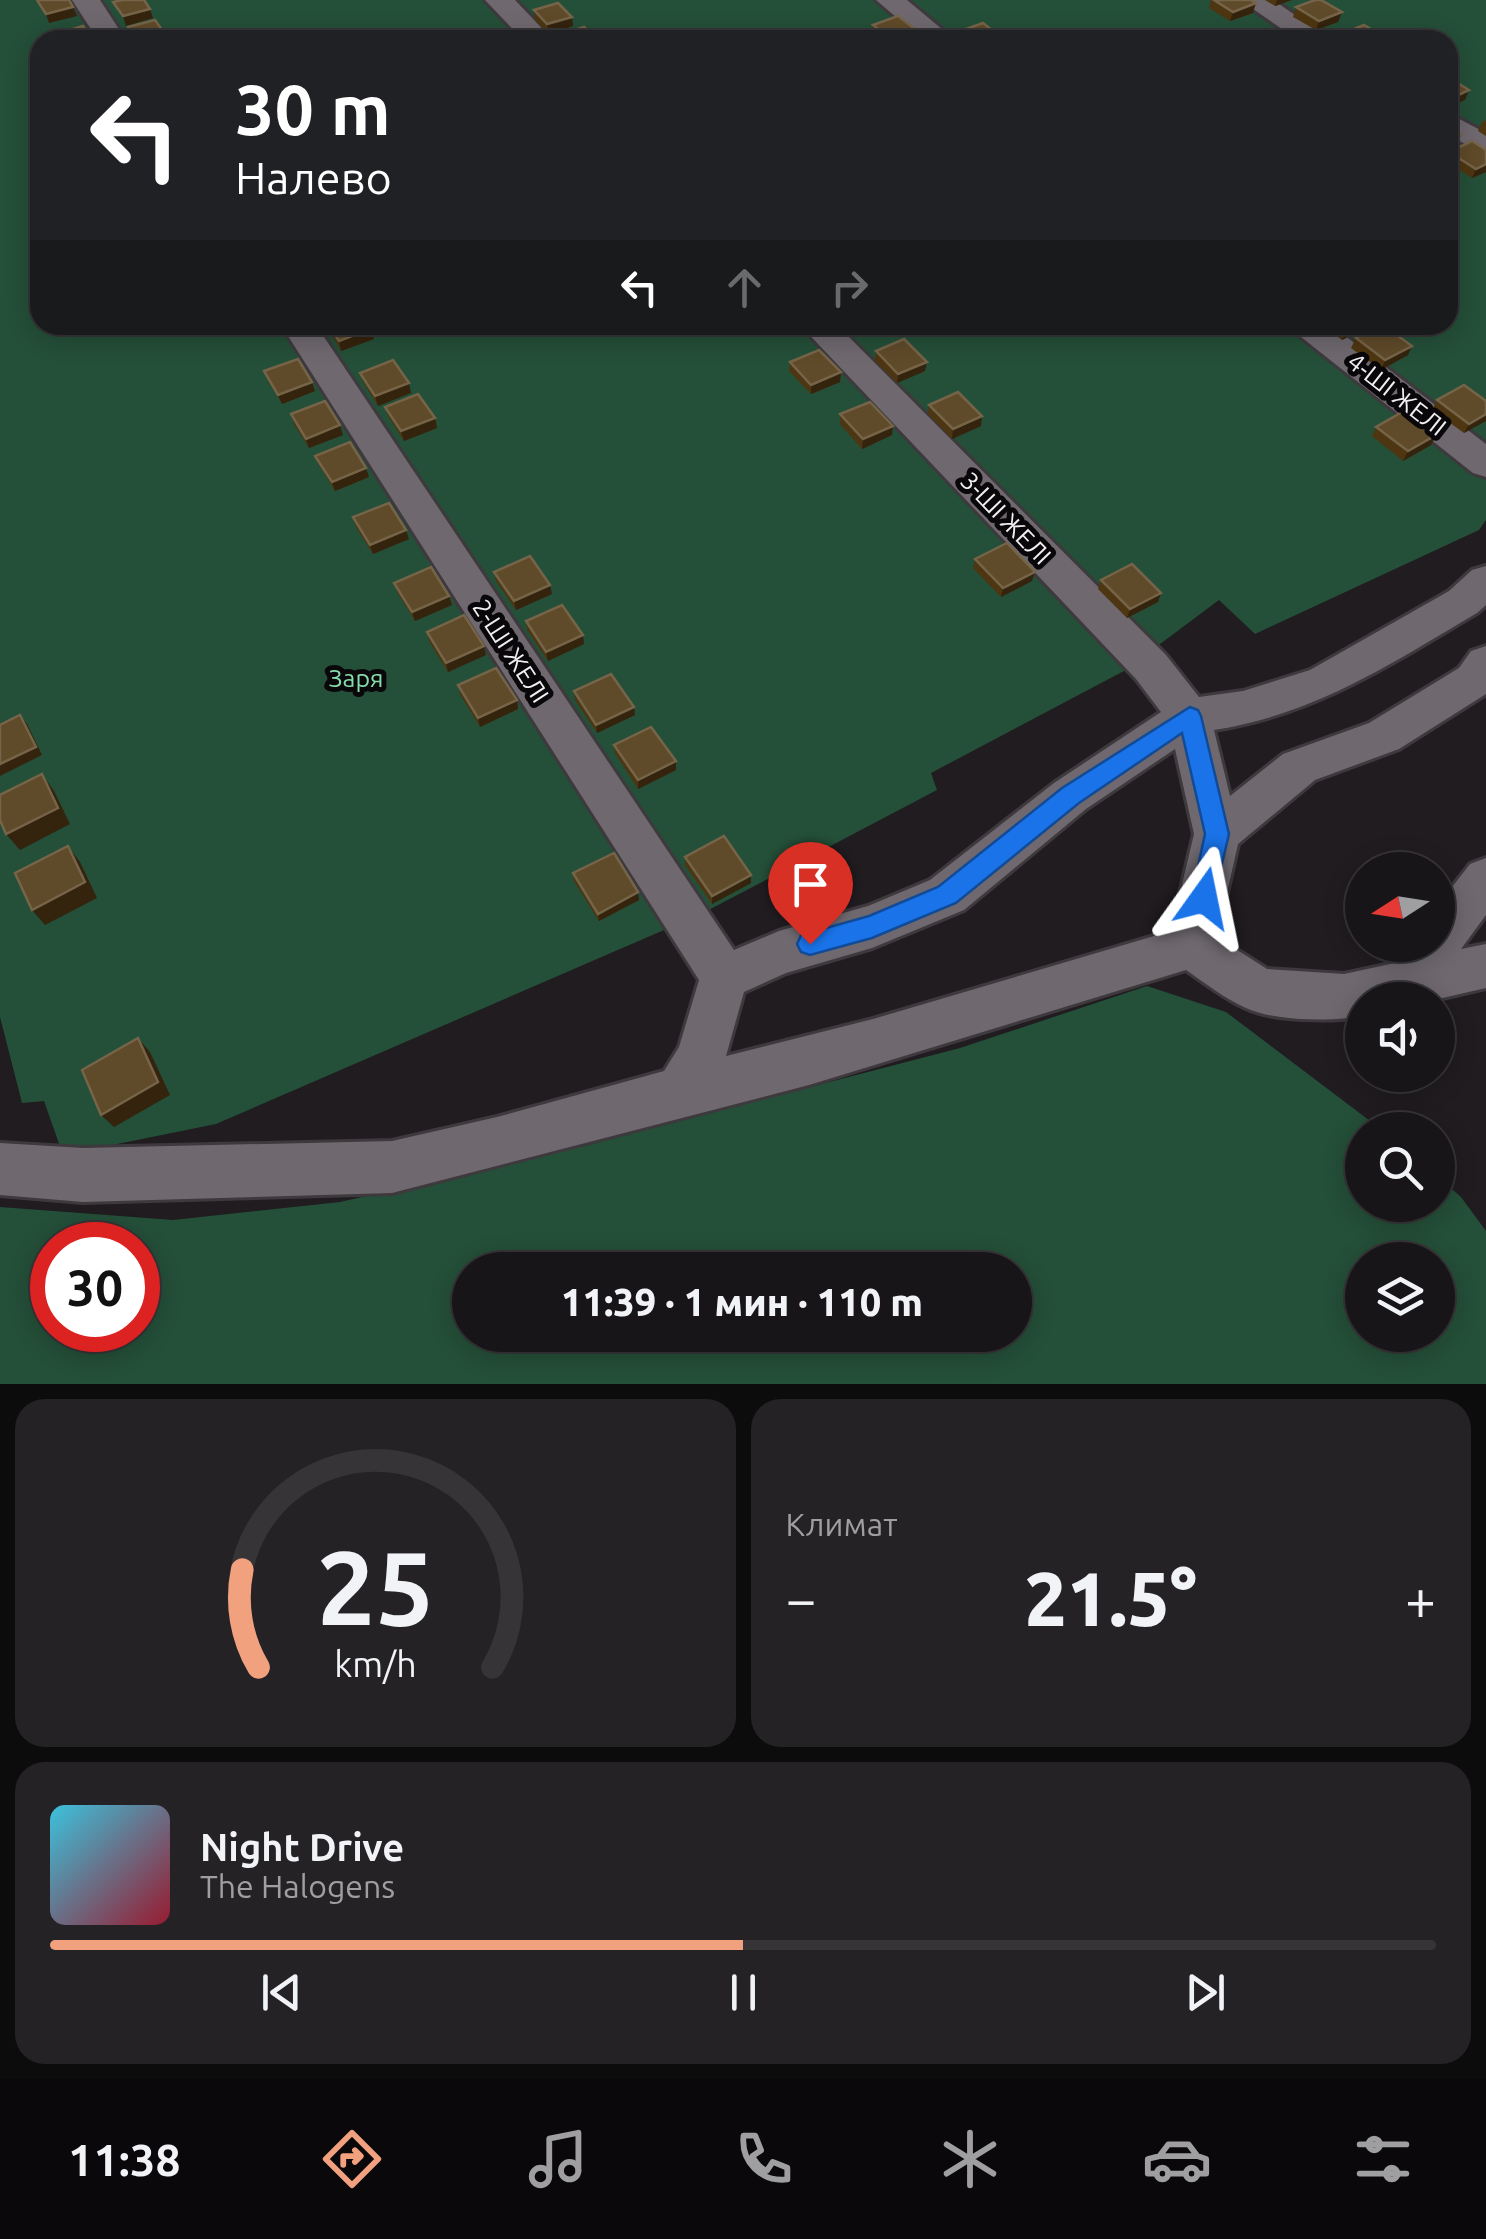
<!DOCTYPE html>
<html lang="ru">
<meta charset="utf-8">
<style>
body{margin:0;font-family:Ubuntu,sans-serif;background:#252225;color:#f1f3f6;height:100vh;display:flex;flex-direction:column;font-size:38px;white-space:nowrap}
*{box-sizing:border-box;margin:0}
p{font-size:32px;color:#9f9fa2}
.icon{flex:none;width:55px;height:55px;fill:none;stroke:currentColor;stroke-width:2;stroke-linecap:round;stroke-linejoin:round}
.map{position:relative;height:1384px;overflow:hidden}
.panel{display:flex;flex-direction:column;gap:15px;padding:15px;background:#0d0c0d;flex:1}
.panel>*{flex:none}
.guide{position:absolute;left:30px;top:30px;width:1428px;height:305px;border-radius:30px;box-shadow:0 5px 25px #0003,0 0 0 2px #363437;background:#202124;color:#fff;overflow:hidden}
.needle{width:65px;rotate:258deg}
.tools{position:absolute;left:1345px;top:852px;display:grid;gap:20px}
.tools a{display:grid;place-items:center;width:110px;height:110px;border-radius:50%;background:#181518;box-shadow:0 5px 25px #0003,0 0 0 2px #363437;font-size:50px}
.speed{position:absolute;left:30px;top:1222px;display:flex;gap:20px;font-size:50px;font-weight:700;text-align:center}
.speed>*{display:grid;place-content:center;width:130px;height:130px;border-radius:50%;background:#181518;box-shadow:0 5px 25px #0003,0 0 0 2px #363437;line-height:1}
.speed .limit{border:15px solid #d22;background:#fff;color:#111}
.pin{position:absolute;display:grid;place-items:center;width:85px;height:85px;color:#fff;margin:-102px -42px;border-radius:50% 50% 50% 0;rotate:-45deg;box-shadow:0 0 10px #0007}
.pin .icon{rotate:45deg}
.me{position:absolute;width:110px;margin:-55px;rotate:12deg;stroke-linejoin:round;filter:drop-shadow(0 0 8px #0008)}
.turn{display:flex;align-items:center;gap:35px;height:210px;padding:0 40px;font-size:45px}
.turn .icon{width:130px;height:130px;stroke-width:2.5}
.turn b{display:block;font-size:70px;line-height:85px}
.lanes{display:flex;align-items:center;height:95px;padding:0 40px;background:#0003;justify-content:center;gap:50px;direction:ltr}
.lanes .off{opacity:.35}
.big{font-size:75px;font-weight:800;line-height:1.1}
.panel .widget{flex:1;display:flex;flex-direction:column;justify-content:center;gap:15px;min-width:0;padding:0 35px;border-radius:30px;background:#252225}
.panel .dial{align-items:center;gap:0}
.dial svg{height:260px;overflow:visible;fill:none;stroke:#363437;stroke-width:7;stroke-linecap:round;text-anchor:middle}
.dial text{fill:#f1f3f6;stroke:none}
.song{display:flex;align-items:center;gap:30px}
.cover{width:120px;height:120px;border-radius:15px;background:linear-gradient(135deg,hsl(190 70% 55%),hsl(350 70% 35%))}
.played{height:10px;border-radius:5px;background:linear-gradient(90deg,#f2a17e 50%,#363437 50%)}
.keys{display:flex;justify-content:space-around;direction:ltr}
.heat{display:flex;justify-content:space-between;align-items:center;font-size:55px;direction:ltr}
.panel .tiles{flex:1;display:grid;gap:15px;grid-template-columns:1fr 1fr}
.widget:last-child{grid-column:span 2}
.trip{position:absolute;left:452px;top:1252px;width:580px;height:100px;border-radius:50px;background:#181518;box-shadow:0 5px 25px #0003,0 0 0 2px #363437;font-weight:800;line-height:100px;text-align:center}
.menu{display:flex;height:160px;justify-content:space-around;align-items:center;background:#0a080a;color:#9f9fa2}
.menu .icon{width:70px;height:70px}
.menu .selected{color:#f2a17e}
.menu b{font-size:45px;color:#f1f3f6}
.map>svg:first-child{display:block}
.green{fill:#244f38;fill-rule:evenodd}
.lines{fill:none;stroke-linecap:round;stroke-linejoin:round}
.minor-casing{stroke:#3d393d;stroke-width:6}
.minor{fill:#6f696f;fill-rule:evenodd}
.wall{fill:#4d3611}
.shaded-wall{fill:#34230d}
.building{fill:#5f4a29;stroke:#766449;stroke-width:2.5}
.route{fill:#1a73e8;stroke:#114b97;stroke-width:2.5}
.labels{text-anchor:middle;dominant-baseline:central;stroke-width:10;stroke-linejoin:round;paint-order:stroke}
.street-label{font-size:25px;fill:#f2eff3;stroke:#090709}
.park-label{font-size:25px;fill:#86ddac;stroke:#090709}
</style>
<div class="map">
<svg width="1486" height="1384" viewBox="0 0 1486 1384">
<rect width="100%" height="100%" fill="#201c20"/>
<!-- green -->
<g class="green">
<path d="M0,0H1486V520L1479,530L1255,634L1219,600L1124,671L931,773L937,790L701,914L216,1124L63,1155L44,1101L22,1103L0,1017ZM40,40H1448V325H40Z"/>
<path d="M1147,986L1226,1012L1382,1130H1362V1205H1438V1177L1461,1197L1486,1231V1384H0V1207L173,1220L340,1202L584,1146L960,1048ZM52,1245H138V1330H52ZM1362,1260H1438V1335H1362ZM470,1270H1015V1335H470Z"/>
</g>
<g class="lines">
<defs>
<g id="minor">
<path d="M72,0H100L126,40H98Z"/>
<path d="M485,0H515L553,40H523Z"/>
<path d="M876,0H907L955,40H923Z"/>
<path d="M1240,0H1273L1332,40H1298Z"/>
<path d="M1448,113L1486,133V155L1448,135Z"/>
<path d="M281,325H316L734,950L779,931L868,906L930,880L1054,783L1161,712L1136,679L800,325H837L1166,655L1199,697L1243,691L1310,670L1449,591L1472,570L1486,566V605L1477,613C1390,664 1316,714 1214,730L1230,796L1283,754L1369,723L1459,668L1471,651L1486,646V694L1399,749L1315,780L1238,844L1217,937L1267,969L1344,974L1423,957L1416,945H1438V905L1470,864L1486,858V915L1461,949L1486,944V988L1434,1000H1362V1016C1334,1022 1273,1021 1246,1008C1225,999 1205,983 1186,970L809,1085L392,1193L83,1202L0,1195V1143L83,1148L392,1141L497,1117L664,1071L679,1047L699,980ZM1175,749L1194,834L1171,931L873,1019L726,1056L744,992L786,973L872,948L964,910L1086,809Z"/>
<path d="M1291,325H1331L1486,444V477L1473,473L1296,333Z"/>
</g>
</defs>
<!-- minor casing -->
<use href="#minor" class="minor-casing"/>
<!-- minor -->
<use href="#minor" class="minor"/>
</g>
<!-- wall -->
<g class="wall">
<path d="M1211,0H1250L1253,13L1230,21L1209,8Z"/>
<path d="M1265,0H1292L1275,6Z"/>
<path d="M1296,7L1342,12L1338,22L1316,30L1293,17Z"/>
<path d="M534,10L573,26L549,34L535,20Z"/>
<path d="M873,25L915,40H879L872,35Z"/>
<path d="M958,32L1002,40H957Z"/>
<path d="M1342,34L1388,39L1387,40H1340Z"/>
<path d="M1486,120V136L1478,131L1482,122Z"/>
<path d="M1486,150V172L1472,178L1448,163L1449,152Z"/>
<path d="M326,325H368L374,339L341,351Z"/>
<path d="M840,325H873L850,335Z"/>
<path d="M1322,325H1370L1342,340Z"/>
<path d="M1356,338L1408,355L1381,370L1351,348Z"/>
<path d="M876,351L925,371L897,383L875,361Z"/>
<path d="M790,362L841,372L840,382L811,394L789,371Z"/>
<path d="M264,371L315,391L282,404L268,381Z"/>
<path d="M360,373L411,393L378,406L363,382Z"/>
<path d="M1437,400L1486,401V421L1464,433L1432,410Z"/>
<path d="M929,405L981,426L952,439L928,414Z"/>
<path d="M385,407L435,418L437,428L404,441L388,416Z"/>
<path d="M291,414L343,435L309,448L294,424Z"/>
<path d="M840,414L892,435L862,449L840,424Z"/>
<path d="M1376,427L1436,435L1431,445L1403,461L1372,436Z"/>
<path d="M315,456L369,477L335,491L319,465Z"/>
<path d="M353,517L409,539L373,554L356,527Z"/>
<path d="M975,559L1032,581L1001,597L973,568Z"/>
<path d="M494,572L552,594L516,610L496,581Z"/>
<path d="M1101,580L1158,602L1127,618L1098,589Z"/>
<path d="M394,583L449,596L452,605L415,621L397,592Z"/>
<path d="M526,621L584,644L548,661L527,630Z"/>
<path d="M427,632L486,655L448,672L429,641Z"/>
<path d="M458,685L517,700L518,709L480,727L460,694Z"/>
<path d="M574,691L634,707L635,715L597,733L575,700Z"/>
<path d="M614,745L676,770L638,789L615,753Z"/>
<path d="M685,857L751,875V883L712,904L685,865Z"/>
<path d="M573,873L639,900L599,921L574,881Z"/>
</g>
<!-- shaded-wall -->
<g class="shaded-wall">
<path d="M1277,0H1292L1275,6Z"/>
<path d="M1256,3L1253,13L1230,21L1233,12Z"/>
<path d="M73,7L77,16L49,23L46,14Z"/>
<path d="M150,9L153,18L126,26L123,16Z"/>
<path d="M1342,12L1338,22L1316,30L1319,21Z"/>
<path d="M572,17L573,26L549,34L547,24Z"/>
<path d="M916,30L915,40H891Z"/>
<path d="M165,34L167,40H144Z"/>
<path d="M1469,90L1465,100L1448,107V100Z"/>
<path d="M1461,135L1456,145L1448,149V142Z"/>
<path d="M1486,164V172L1472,178L1476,169Z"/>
<path d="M237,325H263L240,333Z"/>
<path d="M850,325H873L850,335Z"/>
<path d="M1357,325H1370L1342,340L1347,330Z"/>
<path d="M371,329L374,339L341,351L339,341Z"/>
<path d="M1412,346L1408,355L1381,370L1385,360Z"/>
<path d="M927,362L925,371L897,383L898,374Z"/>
<path d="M841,372L840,382L811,394V385Z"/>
<path d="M312,382L315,391L282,404L278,395Z"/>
<path d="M409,383L411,393L378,406L375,396Z"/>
<path d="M1486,414V421L1464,433L1469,424Z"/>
<path d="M982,416L981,426L952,439L953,429Z"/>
<path d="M435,418L437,428L404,441L401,431Z"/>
<path d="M340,425L343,435L309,448L306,439Z"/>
<path d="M893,426L892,435L862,449L863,439Z"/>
<path d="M1436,435L1431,445L1403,461L1408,451Z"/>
<path d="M366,468L369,477L335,491L332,482Z"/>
<path d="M406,530L409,539L373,554L370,545Z"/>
<path d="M1035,572L1032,581L1001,597L1003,588Z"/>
<path d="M550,585L552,594L516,610L514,601Z"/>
<path d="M1161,593L1158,602L1127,618L1130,609Z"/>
<path d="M449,596L452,605L415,621L412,612Z"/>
<path d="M583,635L584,644L548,661L546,652Z"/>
<path d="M484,646L486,655L448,672L446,663Z"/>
<path d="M517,700L518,709L480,727L478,718Z"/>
<path d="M634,707L635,715L597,733L596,725Z"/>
<path d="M20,715L27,724L42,755L0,776V764Z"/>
<path d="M676,761V770L638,789V780Z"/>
<path d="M42,774L54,791L70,824L20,850L6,834Z"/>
<path d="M68,846L80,862L97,898L45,925L32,910Z"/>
<path d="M751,875V883L712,904V896Z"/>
<path d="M638,892L639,900L599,921L598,914Z"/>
<path d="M138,1038L150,1052L170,1095L114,1127L101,1115Z"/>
</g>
<!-- building -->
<g class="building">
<path d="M37,0H69L73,7L46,14Z"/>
<path d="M122,0H144L150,9L123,16L113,2Z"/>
<path d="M1214,0H1250L1256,3L1233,12Z"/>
<path d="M1315,0H1321L1342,12L1319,21L1296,7Z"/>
<path d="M558,3L572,17L547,24L534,10Z"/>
<path d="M898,16L916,30L891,40L873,25Z"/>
<path d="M155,20L165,34L144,40H136L128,27Z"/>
<path d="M983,23L1002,38L996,40H968L958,32Z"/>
<path d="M1364,25L1388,39L1384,40H1353L1342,34Z"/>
<path d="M83,26L92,40H59L56,34Z"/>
<path d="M584,27L597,40H564L559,35Z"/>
<path d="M1448,77L1469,90L1448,100Z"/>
<path d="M1448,127L1461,135L1448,142Z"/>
<path d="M1472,141L1486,150V164L1476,169L1449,152Z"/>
<path d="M328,325H368L371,329L339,341Z"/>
<path d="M1339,325H1357L1347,330Z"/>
<path d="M1381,325H1383L1412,346L1385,360L1356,338Z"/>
<path d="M904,339L927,362L898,374L876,351Z"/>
<path d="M819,350L841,372L811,385L790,362Z"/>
<path d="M298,359L312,382L278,395L264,371Z"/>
<path d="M393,360L409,383L375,396L360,373Z"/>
<path d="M1464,385L1486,401V414L1469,424L1437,400Z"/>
<path d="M958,392L982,416L953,429L929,405Z"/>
<path d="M418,394L435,418L401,431L385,407Z"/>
<path d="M325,401L340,425L306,439L291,414Z"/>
<path d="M870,402L893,426L863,439L840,414Z"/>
<path d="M1404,411L1436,435L1408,451L1376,427Z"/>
<path d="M350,442L366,468L332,482L315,456Z"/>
<path d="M389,503L406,530L370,545L353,517Z"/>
<path d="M1007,543L1035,572L1003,588L975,559Z"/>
<path d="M530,556L550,585L514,601L494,572Z"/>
<path d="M1132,564L1161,593L1130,609L1101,580Z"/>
<path d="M431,567L449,596L412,612L394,583Z"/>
<path d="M562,605L583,635L546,652L526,621Z"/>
<path d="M464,615L484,646L446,663L427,632Z"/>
<path d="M496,668L517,700L478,718L458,685Z"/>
<path d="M611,674L634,707L596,725L574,691Z"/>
<path d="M20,715L36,747L0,764V725Z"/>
<path d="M651,727L676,761L638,780L614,745Z"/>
<path d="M42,774L58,808L6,834L0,820V795Z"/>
<path d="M724,836L751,875L712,896L685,857Z"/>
<path d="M68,846L85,882L32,910L15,873Z"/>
<path d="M614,853L638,892L598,914L573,873Z"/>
<path d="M138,1038L158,1082L101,1115L82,1070Z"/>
</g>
<!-- route -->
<path class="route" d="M1190,707L1198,710L1201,716L1229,834L1212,906L1204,909L1195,906L1191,898L1205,834L1182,733L1079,803L956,903L872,938L810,955L801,952L797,944L801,935L869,916L938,887L1062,788Z"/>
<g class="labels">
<!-- street labels -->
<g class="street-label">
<text transform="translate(1397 394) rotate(38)">4-ШІ ЖЕЛІ</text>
<text transform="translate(1006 518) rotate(46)">3-ШІ ЖЕЛІ</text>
<text transform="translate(511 651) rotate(57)">2-ШІ ЖЕЛІ</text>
</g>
<!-- park labels -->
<g class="park-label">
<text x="356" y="678">Заря</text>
</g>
</g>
</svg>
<div class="tools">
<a><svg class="needle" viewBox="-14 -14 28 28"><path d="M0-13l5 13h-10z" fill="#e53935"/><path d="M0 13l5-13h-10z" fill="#9f9fa2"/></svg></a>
<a><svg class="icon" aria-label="sound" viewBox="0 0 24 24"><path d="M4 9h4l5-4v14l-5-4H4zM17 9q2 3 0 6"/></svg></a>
<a><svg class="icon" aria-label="search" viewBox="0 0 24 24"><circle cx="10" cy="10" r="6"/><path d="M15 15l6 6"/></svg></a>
<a><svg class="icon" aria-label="layers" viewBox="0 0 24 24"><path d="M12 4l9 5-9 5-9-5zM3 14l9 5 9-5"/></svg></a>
</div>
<div class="speed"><div class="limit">30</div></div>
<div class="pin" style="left:810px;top:944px;background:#d93025"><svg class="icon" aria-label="arrive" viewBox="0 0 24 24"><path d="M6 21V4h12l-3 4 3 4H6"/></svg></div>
<svg class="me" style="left:1204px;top:898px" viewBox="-20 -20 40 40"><path d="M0-17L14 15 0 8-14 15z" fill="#1a73e8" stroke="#fff" stroke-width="4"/></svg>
<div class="trip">11:39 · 1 мин · 110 m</div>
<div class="guide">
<div class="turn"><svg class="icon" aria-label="left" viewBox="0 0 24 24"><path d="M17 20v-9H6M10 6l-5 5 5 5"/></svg><div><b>30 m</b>Налево</div></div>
<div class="lanes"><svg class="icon" aria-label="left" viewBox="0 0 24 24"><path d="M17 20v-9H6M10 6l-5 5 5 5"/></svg><svg class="icon off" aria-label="ahead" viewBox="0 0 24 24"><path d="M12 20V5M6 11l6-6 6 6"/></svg><svg class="icon off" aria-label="right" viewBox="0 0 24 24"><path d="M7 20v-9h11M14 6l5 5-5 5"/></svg></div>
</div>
</div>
<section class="panel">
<div class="tiles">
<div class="widget dial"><svg viewBox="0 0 100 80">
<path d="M14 69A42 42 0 1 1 86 69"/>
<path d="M14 69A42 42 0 0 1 9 39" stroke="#f2a17e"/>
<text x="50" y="56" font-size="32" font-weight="700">25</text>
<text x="50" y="72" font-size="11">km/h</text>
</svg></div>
<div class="widget"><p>Климат</p>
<div class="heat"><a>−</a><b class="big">21.5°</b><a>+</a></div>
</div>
<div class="widget">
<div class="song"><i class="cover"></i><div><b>Night Drive</b><p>The Halogens</p></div></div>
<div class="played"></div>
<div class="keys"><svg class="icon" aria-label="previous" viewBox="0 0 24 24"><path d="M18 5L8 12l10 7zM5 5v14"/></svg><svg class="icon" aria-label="pause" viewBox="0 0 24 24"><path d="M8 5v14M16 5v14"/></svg><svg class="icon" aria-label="next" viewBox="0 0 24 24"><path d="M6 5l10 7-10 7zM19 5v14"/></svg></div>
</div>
</div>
</section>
<nav class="menu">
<b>11:38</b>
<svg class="icon selected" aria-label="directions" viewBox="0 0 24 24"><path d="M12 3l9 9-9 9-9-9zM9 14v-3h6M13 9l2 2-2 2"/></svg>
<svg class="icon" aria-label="music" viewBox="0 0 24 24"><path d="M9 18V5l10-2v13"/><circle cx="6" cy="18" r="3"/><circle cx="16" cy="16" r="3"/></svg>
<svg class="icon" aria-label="phone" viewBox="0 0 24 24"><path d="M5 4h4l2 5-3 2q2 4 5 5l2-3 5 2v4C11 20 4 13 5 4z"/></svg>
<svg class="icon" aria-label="climate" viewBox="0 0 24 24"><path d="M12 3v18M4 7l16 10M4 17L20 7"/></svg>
<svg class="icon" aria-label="car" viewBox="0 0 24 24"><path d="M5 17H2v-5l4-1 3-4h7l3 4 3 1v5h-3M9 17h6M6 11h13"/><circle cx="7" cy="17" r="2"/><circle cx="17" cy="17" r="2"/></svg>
<svg class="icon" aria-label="filters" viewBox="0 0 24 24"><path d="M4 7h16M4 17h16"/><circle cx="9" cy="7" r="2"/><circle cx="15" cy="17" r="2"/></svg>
</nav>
